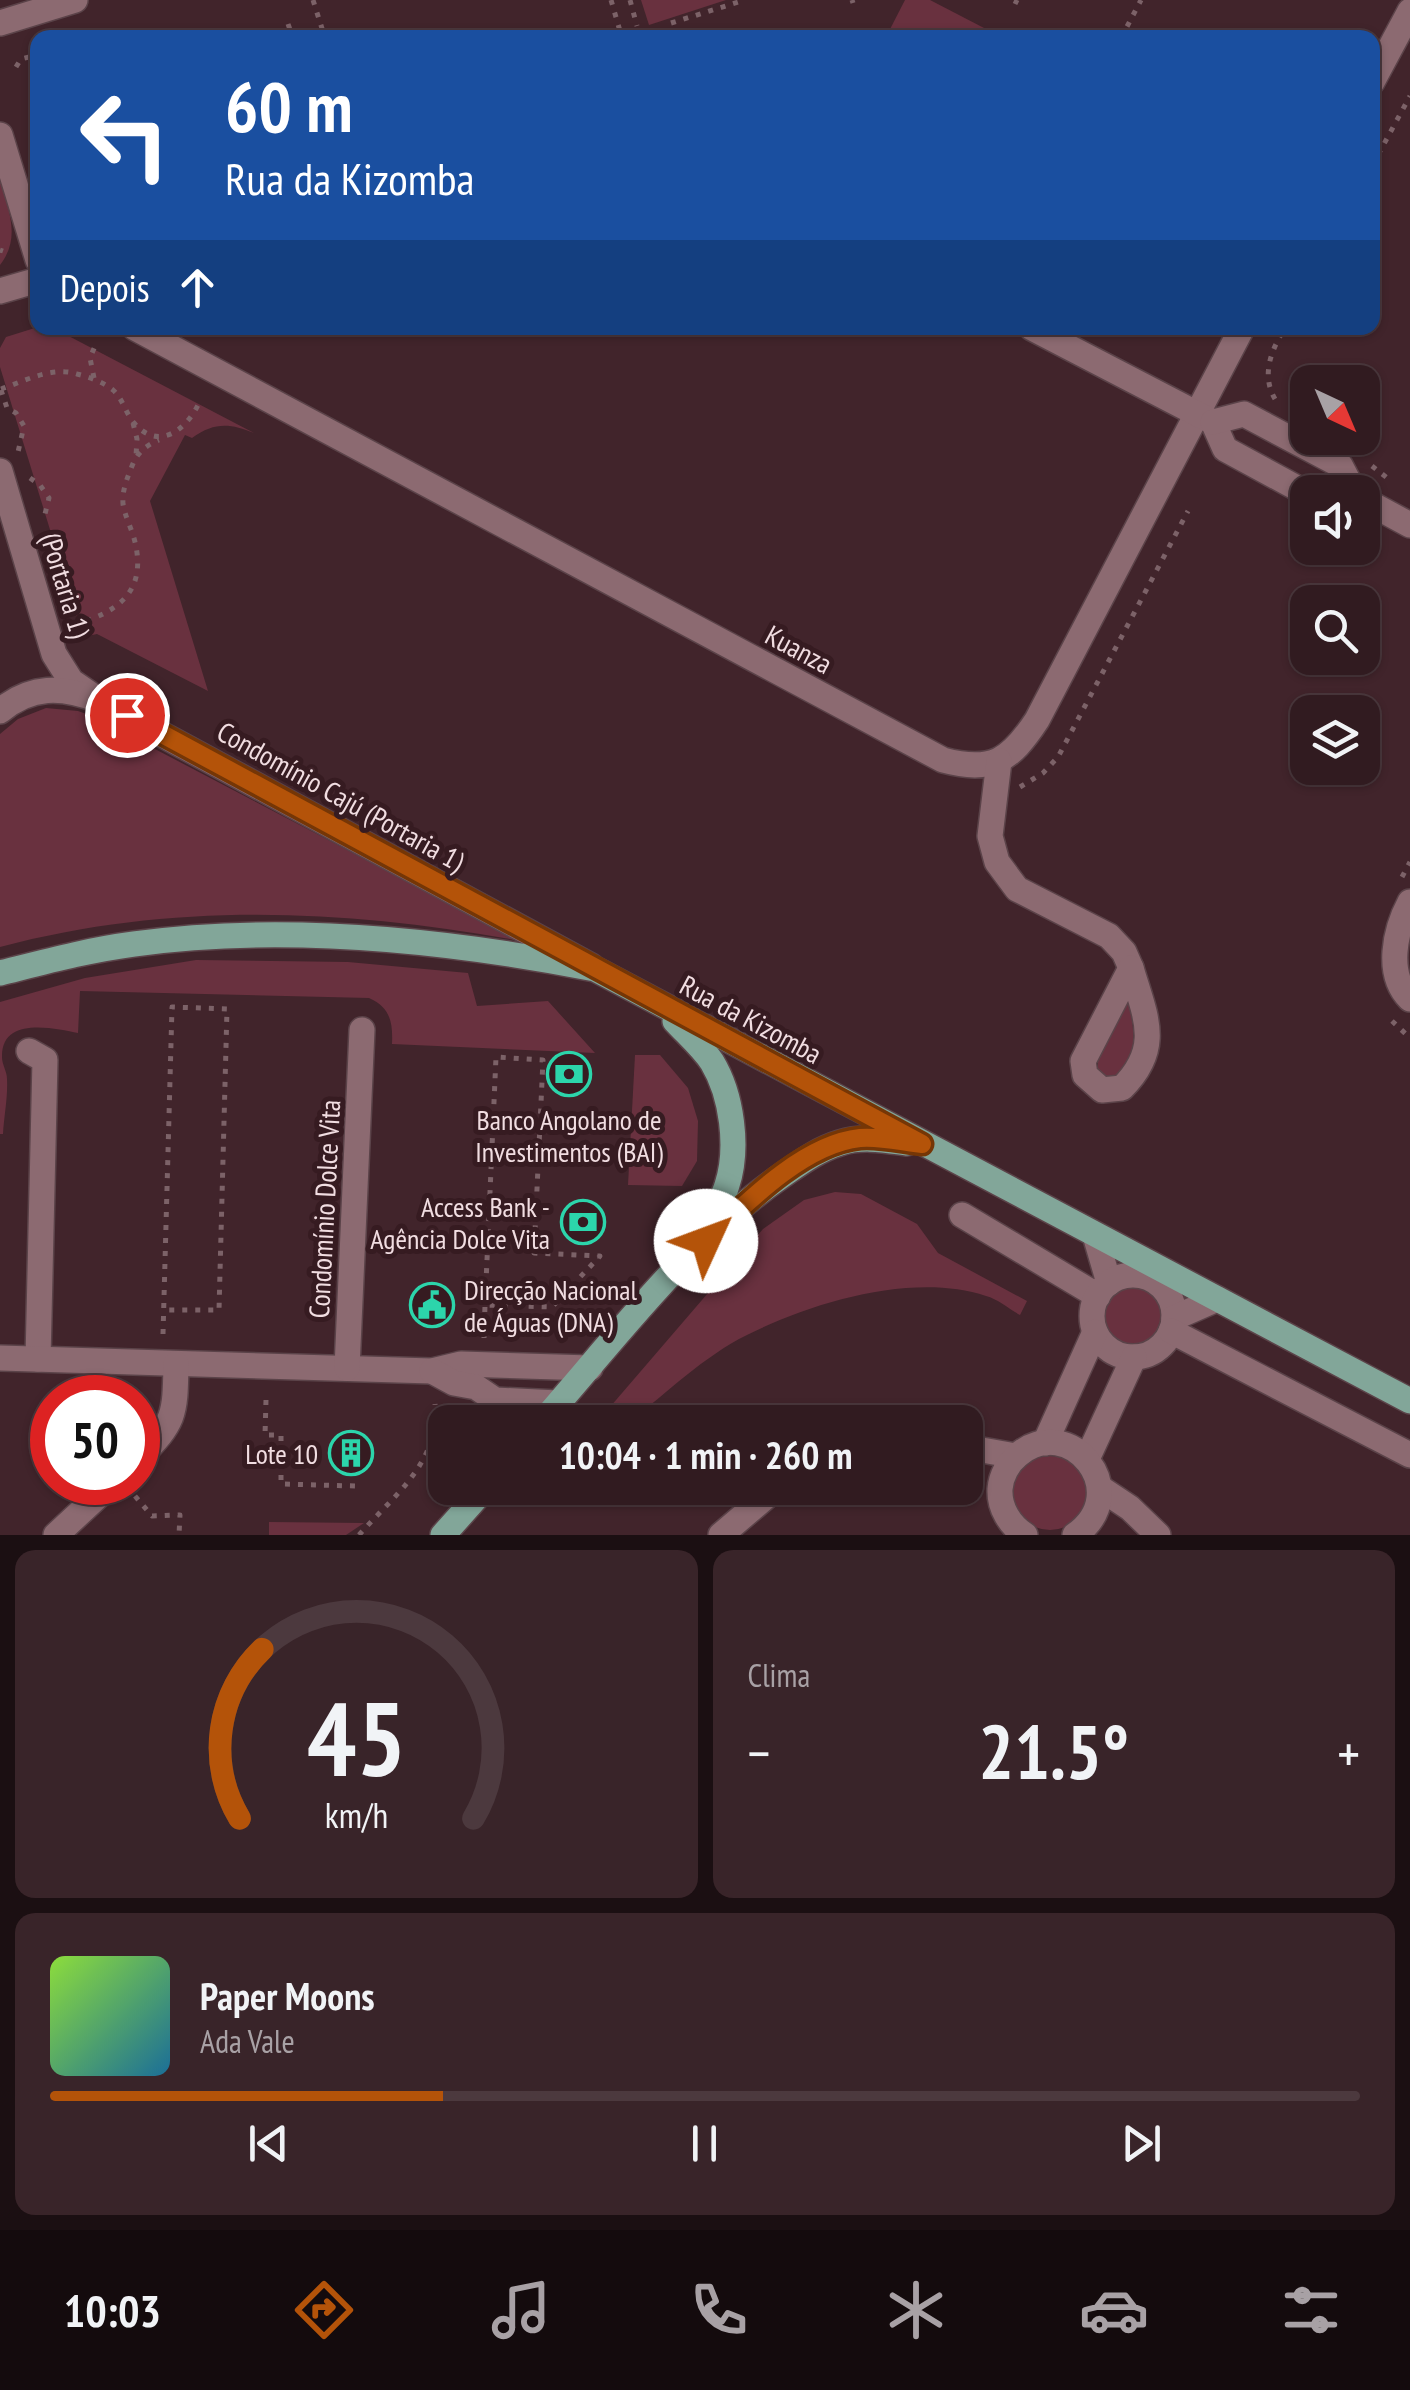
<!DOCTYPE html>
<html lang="pt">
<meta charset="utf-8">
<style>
body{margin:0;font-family:"PT Sans Narrow",sans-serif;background:#392429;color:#f1f3f6;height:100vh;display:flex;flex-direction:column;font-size:38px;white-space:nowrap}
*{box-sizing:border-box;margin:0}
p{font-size:32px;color:#a8a1a5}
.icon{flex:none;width:55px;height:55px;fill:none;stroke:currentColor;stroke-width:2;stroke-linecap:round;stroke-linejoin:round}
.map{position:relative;height:1535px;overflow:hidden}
.side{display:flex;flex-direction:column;gap:15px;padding:15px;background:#1b0f12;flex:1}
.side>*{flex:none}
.top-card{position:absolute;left:30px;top:30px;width:1350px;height:305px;border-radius:20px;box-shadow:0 2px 8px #0004,0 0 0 2px #4c393e;background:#1a4fa0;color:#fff;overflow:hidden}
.needle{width:65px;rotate:136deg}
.tools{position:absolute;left:1290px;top:365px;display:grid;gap:20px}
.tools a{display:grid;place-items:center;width:90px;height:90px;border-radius:20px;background:#311b20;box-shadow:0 2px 8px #0004,0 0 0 2px #4c393e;font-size:50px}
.speed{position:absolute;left:30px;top:1375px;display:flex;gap:20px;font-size:50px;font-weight:700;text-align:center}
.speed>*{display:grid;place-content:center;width:130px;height:130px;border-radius:50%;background:#311b20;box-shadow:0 2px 8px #0004,0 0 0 2px #4c393e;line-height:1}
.speed .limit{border:15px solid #d22;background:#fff;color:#111}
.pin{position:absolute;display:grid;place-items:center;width:85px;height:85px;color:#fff;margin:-42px;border:5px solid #fff;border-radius:50%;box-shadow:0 2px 10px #0007}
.me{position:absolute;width:110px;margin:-55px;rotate:47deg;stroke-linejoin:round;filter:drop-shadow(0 0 8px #0008)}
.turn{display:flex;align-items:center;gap:35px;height:210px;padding:0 30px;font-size:45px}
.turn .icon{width:130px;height:130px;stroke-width:2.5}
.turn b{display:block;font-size:70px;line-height:85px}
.then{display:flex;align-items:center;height:95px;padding:0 30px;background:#0003;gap:20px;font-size:38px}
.big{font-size:75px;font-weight:700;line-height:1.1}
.side .tile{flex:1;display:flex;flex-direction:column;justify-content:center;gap:15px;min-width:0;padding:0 35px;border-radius:20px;background:#392429}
.side .dial{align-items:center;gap:0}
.dial svg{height:260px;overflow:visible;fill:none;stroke:#4c393e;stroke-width:7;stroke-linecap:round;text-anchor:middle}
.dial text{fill:#f1f3f6;stroke:none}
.song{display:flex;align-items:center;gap:30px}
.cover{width:120px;height:120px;border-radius:15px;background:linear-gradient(135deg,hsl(90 70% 55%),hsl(200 70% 35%))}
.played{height:10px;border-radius:5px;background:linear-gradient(90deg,#b45309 30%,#4c393e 30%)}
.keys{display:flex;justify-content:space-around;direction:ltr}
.heat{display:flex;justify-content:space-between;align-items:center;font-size:55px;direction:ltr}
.side .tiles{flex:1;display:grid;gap:15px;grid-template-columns:1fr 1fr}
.tile:last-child{grid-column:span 2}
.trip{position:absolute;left:428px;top:1405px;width:555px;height:100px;border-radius:20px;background:#311b20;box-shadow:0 2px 8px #0004,0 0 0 2px #4c393e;font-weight:700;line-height:100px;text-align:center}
.dock{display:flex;height:160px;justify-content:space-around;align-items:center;background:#140b0d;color:#a8a1a5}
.dock .icon{width:70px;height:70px}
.dock .selected{color:#b45309}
.dock b{font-size:45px;color:#f1f3f6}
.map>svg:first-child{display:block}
.green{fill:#69313f}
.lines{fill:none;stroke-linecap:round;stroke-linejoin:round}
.minor-casing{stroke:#5b4349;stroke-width:28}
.major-casing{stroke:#5b4349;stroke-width:28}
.path{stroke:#7c6268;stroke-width:5;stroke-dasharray:5 8;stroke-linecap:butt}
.minor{stroke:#8c6a71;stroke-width:25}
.major{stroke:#82a699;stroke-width:25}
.route-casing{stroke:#753606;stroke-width:25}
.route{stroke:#b45309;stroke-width:18}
.labels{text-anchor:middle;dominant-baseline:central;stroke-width:10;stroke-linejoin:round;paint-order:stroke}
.street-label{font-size:28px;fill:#f1dde1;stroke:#361b21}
.poi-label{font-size:28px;fill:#f1dde1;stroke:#361b21;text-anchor:end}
</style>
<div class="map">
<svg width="1410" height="1535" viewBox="0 0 1410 1535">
<rect width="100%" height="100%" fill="#41242b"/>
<!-- green -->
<g class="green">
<path d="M641,0H726L649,25Z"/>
<path d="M905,0H930L984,28L979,37H886Z"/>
<path d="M0,180C9,211 21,238 0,265Z"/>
<path d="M38,327L61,332L254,433C230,423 214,422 192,438L185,435L150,501L208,691L97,634L83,637L0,367V348L6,337Z"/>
<path d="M46,708L78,711L92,716L521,941C347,909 173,901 0,947V734L18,719Z"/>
<path d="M196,960L348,962L468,973L477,1006L548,1001L595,1053L392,1044C393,1022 390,1007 369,998L80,991L78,1033C54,1028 1,1016 2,1057C2,1065 7,1071 7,1079C8,1097 4,1116 3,1134H0V1002L85,978Z"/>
<path d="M1128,1001C1135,1031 1140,1061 1110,1080L1098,1071V1060Z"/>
<path d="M635,1055H660L688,1088L698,1121L697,1161L682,1186L628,1185Z"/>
<path d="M835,1192L861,1194L917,1224L938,1253L1027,1301L1020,1315C1009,1309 998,1299 986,1296C914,1272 813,1302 747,1335C704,1356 667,1393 629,1422H614L604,1414L763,1229L804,1200Z"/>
<circle cx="1132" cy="1317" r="30"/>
<circle cx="1050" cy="1493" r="37"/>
<path d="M269,1522L364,1523L346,1535H269Z"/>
</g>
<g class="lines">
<defs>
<g id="minor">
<path d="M0,23L75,0"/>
<path d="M1372,82L1410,11"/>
<path d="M0,135L38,260"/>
<path d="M0,291L38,280"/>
<path d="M135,328L943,760C992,773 1010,761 1037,720L1242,328"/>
<path d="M1032,328L1213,422L1225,449L1308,494"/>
<path d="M1213,422L1244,414L1340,465L1354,492"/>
<path d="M0,471L54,654L71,681L90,694"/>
<path d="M1362,499L1410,525"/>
<path d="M0,711C31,685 62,686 98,700L591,966"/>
<path d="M999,761L990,836L997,862L1017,889L1109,936L1124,952L1131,968"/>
<path d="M1410,902C1395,930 1385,974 1410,999"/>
<path d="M1131,968C1145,1016 1163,1047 1122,1088L1102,1090L1085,1075L1083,1061Z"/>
<path d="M29,1051L45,1060L38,1359"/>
<path d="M962,1215L1098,1296"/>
<path d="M1095,1235L1109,1283"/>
<circle cx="1133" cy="1316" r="41"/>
<path d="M1174,1318L1217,1299"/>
<path d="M1171,1331L1410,1455"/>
<path d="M0,1358L432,1371L461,1364L590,1368"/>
<path d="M347,1368L362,1030"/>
<path d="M432,1371L454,1383L476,1387L495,1400L558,1403"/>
<path d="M1045,1443L1095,1332"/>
<path d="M965,1447L1016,1456"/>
<path d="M138,1459C175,1421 175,1417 176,1364"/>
<path d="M1087,1459L1134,1357"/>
<path d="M1100,1488L1130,1508L1158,1535"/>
<path d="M56,1535L113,1482"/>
<path d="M721,1535L776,1488"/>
<path d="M1025,1535C1010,1525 999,1508 1000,1489C1001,1476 1008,1463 1018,1455C1069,1411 1136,1492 1075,1535"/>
</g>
<g id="major">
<path d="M0,973C44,962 88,950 134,944C285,923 446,940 595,969L1410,1401"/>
<path d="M675,1021C687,1034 702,1047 712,1062C732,1095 739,1148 727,1185C722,1203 706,1222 696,1239"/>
<path d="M542,1422C616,1338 687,1242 780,1177C799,1164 817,1150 840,1143C862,1136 884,1140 907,1143"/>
<path d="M443,1535L485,1488"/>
</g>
</defs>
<!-- minor casing -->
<use href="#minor" class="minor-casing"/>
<!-- major casing -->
<use href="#major" class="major-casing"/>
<!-- path -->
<g class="path">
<path d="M313,0L325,38"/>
<path d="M611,0L622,38"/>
<path d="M630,0L637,26"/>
<path d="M852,0L853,3"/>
<path d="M1015,4L1017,0"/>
<path d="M671,23L745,0"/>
<path d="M288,24L293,38"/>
<path d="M100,38L122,32"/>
<path d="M1121,38L1141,0"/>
<path d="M16,67L21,59L38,55"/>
<path d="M1372,166L1410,96"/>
<path d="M0,250L3,251"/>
<path d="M94,378L90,358L95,346"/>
<path d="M1,389C25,381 52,366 77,374C89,377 103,382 113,390C123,399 125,412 134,423C158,451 186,431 199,403"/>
<path d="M1,390L7,408L16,413L24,426L18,452"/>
<path d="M1275,399C1261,375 1271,350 1285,328"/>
<path d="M133,423L137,439L136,456"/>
<path d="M1372,466L1391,481"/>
<path d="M30,478L40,485L49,498L44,518"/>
<path d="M74,625C117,612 147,593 135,542C132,529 125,517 123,504C122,490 127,479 132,466C137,453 146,445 159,440"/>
<path d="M1020,787L1043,773L1058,757L1188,511"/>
<path d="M1402,877L1410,862"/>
<path d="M1392,1021L1410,1038"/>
<path d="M163,1334L172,1007L227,1009L219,1310H164"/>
<path d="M484,1338L485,1305L496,1057L543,1060L534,1253L600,1256L552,1307L485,1305"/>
<path d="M266,1400L265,1435H281V1484L355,1486"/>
<path d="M135,1496L152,1516L180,1515L179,1535"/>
<path d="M359,1535C394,1495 440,1463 435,1404"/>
</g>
<!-- minor -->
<use href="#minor" class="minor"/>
<!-- major -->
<use href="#major" class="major"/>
</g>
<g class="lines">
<defs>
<path id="route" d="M127,715L922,1144C903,1142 879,1136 860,1138C803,1144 745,1204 706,1241"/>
</defs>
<!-- route casing -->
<use href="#route" class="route-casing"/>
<!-- route -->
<use href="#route" class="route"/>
</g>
<!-- icons -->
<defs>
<symbol id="bank-ring" viewBox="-11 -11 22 22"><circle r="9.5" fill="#361b21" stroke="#2cd5ab" stroke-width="1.5"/><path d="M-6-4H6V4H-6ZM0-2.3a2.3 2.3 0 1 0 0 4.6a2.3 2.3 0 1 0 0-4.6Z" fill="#2cd5ab"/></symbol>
<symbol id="civic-ring" viewBox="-11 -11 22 22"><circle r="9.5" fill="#361b21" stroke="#2cd5ab" stroke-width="1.5"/><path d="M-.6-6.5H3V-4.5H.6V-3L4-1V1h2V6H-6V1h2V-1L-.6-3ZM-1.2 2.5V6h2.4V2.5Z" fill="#2cd5ab"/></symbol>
<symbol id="building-ring" viewBox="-11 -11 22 22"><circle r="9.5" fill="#361b21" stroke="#2cd5ab" stroke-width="1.5"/><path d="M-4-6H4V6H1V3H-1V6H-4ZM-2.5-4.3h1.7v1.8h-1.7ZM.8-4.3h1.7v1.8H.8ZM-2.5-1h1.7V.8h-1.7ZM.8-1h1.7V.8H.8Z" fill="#2cd5ab"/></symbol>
</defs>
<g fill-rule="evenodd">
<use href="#bank-ring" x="544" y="1049" width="50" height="50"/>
<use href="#bank-ring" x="558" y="1197" width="50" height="50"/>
<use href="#civic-ring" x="407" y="1280" width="50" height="50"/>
<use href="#building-ring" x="326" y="1428" width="50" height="50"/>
</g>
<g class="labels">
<!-- street labels -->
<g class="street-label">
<text transform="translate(66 585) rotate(73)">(Portaria 1)</text>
<text transform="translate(799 649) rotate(28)">Kuanza</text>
<text transform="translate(341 796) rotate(29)">Condomínio Cajú (Portaria 1)</text>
<text transform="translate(751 1019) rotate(28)">Rua da Kizomba</text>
<text transform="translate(324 1209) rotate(-87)">Condomínio Dolce Vita</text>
</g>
<!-- poi labels -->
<g class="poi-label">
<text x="569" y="1119" text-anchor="middle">Banco Angolano de<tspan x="569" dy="32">Investimentos (BAI)</tspan></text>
<text x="550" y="1206">Access Bank -<tspan x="550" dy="32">Agência Dolce Vita</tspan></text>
<text x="464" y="1289" text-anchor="start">Direcção Nacional<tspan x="464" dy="32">de Águas (DNA)</tspan></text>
<text x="318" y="1453">Lote 10</text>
</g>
</g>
</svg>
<div class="tools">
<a><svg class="needle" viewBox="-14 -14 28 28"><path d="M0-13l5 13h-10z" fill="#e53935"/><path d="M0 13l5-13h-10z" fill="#a8a1a5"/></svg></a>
<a><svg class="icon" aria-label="sound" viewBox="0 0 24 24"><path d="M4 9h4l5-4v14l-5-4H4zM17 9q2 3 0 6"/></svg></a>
<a><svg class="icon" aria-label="search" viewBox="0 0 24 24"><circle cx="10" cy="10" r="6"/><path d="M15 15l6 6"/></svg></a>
<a><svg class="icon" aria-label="layers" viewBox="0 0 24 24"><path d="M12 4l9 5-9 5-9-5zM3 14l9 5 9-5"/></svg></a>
</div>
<div class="speed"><div class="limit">50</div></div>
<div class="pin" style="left:127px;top:715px;background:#d93025"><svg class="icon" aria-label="arrive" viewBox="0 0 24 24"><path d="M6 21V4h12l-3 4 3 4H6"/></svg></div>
<svg class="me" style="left:706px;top:1241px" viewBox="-20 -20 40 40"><circle r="19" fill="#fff"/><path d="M0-13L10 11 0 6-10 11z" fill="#b45309"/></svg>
<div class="trip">10:04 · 1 min · 260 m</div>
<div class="top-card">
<div class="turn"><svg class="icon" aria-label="left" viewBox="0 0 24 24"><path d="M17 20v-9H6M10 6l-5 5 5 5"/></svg><div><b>60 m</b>Rua da Kizomba</div></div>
<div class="then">Depois<svg class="icon" aria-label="ahead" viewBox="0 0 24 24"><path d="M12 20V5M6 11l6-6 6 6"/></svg></div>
</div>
</div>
<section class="side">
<div class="tiles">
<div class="tile dial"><svg viewBox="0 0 100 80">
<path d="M14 69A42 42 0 1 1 86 69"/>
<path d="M14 69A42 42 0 0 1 21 17" stroke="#b45309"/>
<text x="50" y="56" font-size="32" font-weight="700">45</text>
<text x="50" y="72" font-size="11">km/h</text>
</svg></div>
<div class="tile"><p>Clima</p>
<div class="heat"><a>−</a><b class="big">21.5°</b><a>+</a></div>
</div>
<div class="tile">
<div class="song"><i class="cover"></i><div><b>Paper Moons</b><p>Ada Vale</p></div></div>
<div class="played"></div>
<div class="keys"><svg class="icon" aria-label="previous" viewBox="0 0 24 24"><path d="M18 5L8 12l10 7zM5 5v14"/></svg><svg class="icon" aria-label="pause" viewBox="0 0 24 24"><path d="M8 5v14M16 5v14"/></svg><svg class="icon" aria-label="next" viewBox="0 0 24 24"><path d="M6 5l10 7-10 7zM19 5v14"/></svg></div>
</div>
</div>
</section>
<nav class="dock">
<b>10:03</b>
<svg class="icon selected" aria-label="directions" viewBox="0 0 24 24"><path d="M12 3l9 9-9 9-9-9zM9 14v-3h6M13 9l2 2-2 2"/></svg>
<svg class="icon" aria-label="music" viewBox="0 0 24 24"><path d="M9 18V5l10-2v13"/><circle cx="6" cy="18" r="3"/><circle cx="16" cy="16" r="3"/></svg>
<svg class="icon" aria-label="phone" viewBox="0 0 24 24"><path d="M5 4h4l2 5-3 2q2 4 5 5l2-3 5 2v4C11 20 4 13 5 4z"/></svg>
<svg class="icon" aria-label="climate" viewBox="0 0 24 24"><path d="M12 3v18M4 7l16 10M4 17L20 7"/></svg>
<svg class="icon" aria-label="car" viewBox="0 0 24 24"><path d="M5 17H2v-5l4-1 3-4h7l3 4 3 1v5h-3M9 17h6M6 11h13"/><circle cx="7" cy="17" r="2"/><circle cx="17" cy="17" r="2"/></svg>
<svg class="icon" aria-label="filters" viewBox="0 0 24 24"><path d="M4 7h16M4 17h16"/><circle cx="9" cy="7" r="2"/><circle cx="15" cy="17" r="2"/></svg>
</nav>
